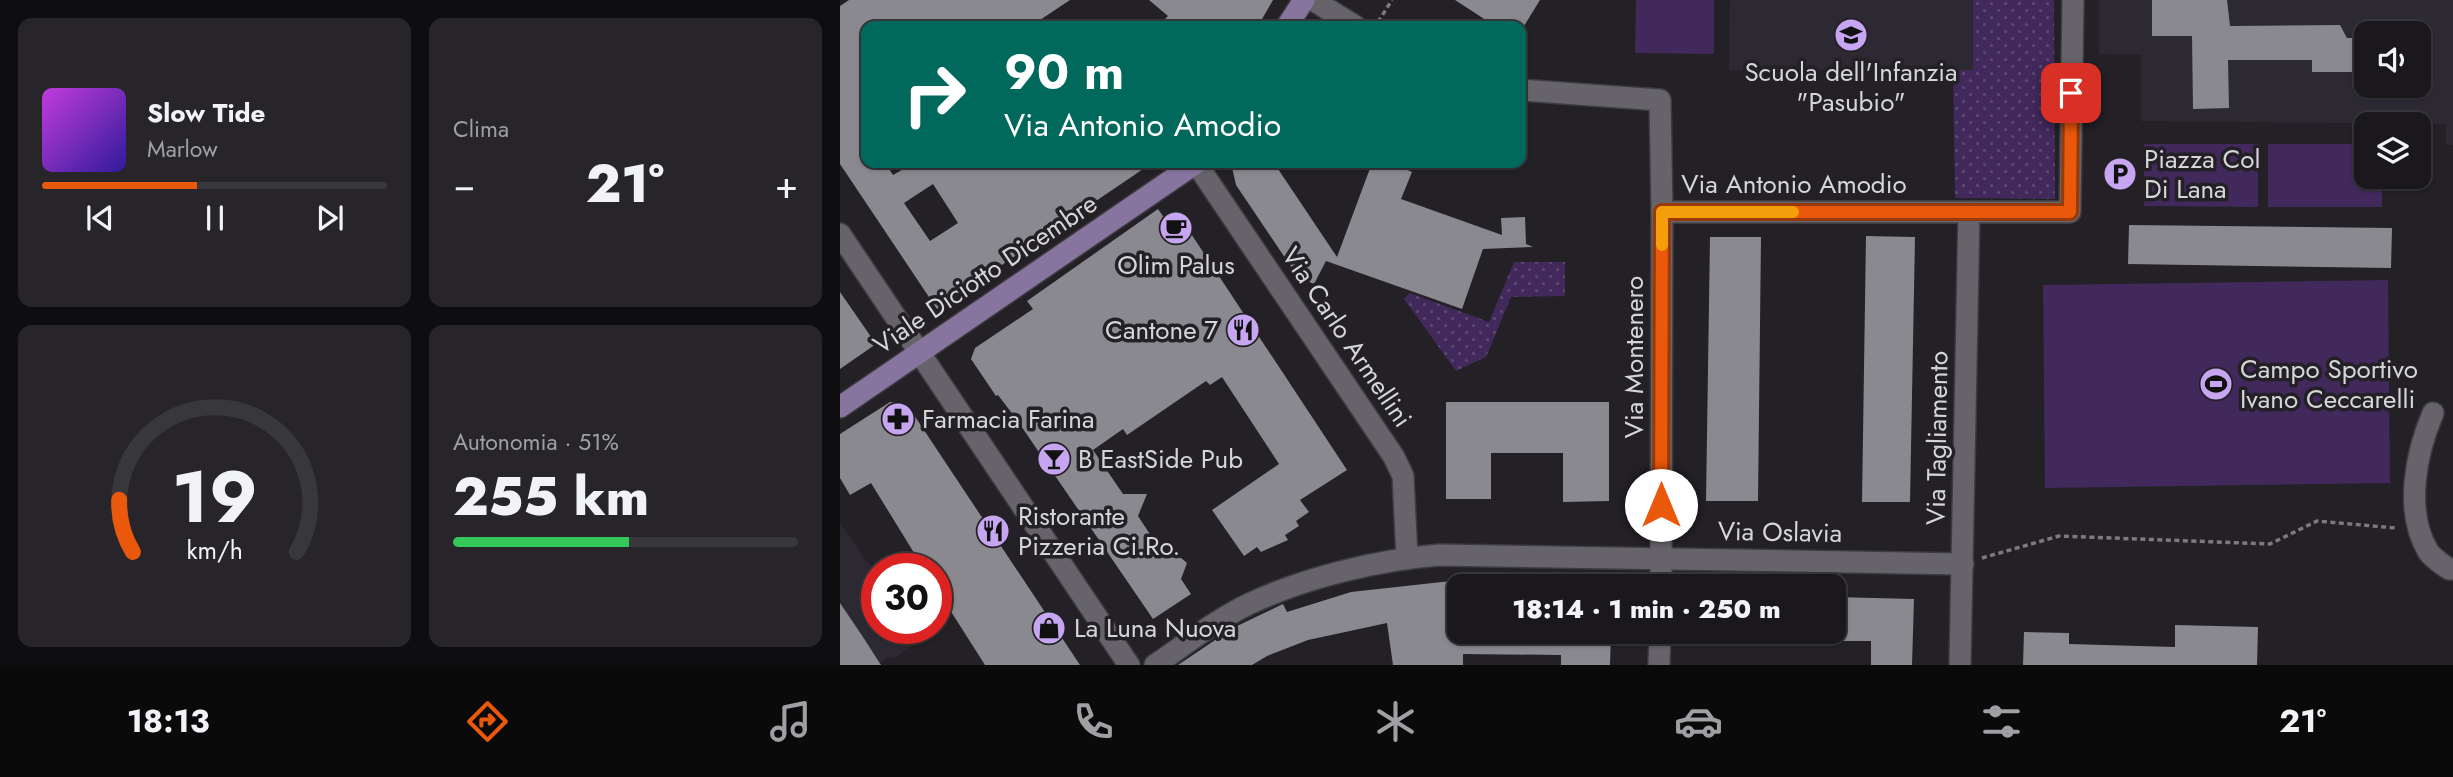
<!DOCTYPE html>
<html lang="it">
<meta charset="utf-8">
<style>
body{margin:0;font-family:Jost,sans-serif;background:#272529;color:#f1f3f6;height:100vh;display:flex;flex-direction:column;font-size:26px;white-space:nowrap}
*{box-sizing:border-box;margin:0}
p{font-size:23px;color:#9fa0a3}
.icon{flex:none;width:38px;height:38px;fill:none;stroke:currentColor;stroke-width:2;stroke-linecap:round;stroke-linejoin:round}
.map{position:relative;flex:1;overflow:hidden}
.panel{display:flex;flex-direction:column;gap:18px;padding:18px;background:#0e0d0f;width:840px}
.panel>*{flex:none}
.top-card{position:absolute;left:21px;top:21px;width:665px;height:147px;border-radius:14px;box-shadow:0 2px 5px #0004,0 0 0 2px #38373b;background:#00695c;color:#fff;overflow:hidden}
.tools{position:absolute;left:1514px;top:21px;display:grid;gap:14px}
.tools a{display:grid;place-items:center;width:77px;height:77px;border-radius:14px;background:#1a181c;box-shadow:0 2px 5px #0004,0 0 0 2px #38373b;font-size:35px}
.speed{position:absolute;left:21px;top:553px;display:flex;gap:14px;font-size:35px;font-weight:700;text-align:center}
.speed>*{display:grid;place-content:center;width:91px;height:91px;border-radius:50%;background:#1a181c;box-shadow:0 2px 5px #0004,0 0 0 2px #38373b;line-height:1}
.speed .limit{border:10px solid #d22;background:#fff;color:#111}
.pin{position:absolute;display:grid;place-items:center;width:60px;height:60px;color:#fff;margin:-30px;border-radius:14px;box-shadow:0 4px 10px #0006}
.me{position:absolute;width:77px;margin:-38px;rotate:0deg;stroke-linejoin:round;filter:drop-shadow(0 0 5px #0008)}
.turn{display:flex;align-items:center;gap:24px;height:147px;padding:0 28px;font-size:32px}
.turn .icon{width:91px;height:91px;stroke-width:2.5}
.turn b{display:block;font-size:49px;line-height:60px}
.big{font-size:52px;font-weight:800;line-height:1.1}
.panel .card{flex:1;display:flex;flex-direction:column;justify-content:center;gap:10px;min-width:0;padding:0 24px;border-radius:14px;background:#272529}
.panel .dial{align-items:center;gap:0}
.dial svg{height:182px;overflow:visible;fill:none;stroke:#38373b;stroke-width:7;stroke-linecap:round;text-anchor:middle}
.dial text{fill:#f1f3f6;stroke:none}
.song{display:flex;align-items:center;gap:21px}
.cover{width:84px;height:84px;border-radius:10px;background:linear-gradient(135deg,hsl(290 70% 55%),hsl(250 70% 35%))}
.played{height:7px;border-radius:4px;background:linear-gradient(90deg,#ea580c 45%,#38373b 45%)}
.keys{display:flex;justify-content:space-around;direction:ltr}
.heat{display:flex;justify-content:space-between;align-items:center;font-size:38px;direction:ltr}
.charge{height:10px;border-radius:5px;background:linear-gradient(90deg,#34c759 51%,#38373b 0)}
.panel .tiles{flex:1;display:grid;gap:18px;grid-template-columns:repeat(2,1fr)}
.trip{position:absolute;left:607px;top:574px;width:399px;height:70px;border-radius:14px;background:#1a181c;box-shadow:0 2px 5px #0004,0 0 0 2px #38373b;font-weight:800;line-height:70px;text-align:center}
.menu{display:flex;height:112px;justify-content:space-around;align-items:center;background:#0a0a0b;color:#9fa0a3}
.menu .icon{width:49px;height:49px}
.menu .on{color:#ea580c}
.menu b{font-size:32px;color:#f1f3f6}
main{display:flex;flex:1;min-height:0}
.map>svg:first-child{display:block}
.built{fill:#2d2933;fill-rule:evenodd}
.park{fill:url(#park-dots)}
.pitch{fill:#41295b}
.building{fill:#8b8990;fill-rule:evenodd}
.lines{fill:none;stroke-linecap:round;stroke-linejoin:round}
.minor-casing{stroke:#3c3b3f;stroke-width:24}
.major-casing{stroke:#3c3b3f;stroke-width:24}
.path{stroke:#7c7a7f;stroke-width:3.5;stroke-dasharray:5 3.5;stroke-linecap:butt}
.minor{stroke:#66646a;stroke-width:21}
.major{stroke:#87749f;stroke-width:21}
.route-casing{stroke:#983908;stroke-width:18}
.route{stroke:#ea580c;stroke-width:12}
.slow{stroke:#f59e0b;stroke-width:12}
.labels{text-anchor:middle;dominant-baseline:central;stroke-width:7;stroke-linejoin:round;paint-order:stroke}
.poi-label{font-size:26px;fill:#d6d5d8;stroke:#232026;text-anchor:start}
.street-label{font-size:26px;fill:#d6d5d8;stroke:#232026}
</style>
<main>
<section class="panel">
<div class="tiles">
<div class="card">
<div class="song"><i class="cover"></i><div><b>Slow Tide</b><p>Marlow</p></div></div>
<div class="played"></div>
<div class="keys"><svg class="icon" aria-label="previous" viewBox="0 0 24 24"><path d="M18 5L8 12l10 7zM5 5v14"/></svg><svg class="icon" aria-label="pause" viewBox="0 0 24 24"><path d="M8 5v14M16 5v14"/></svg><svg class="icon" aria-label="next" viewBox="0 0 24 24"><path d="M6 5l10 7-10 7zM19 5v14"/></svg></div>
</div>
<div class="card"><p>Clima</p>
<div class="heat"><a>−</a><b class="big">21°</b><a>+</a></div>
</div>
<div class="card dial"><svg viewBox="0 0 100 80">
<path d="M14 69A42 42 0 1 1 86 69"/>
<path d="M14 69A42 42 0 0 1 8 46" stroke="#ea580c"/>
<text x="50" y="56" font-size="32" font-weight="700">19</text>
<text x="50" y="72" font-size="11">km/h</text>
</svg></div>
<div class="card"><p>Autonomia · 51%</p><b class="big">255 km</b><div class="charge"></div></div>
</div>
</section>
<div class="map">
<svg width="1613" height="665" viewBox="0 0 1613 665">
<defs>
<pattern id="park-dots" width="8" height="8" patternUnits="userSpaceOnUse" patternTransform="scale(1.75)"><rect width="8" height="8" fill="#41295b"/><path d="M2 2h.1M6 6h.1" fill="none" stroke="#5c4772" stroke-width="1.8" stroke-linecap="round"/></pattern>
</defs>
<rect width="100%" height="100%" fill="#232026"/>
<!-- built -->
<g class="built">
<path d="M890,0H1133V70H889Z"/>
<path d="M1259,0H1613V145H1606V124L1301,121V55L1259,54ZM1526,33H1578V86H1526Z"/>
<path d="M0,523L37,576V628H73L81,640L53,659L51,656L40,663L23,637L0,653Z"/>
</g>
<!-- park -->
<g class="park">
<path d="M1133,0H1214L1215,199L1115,198L1113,70H1133Z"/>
<path d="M674,262H725V296L671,297L646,357L616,371L564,299L570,293L649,322Z"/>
</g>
<!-- pitch -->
<g class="pitch">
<path d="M796,0H874V54L795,53Z"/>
<path d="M1304,144H1418V207L1304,206Z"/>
<path d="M1428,144H1526V177H1542V207H1428Z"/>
<path d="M1548,280L1550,483L1205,488L1203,285Z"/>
</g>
<!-- building -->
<g class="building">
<path d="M9,0H230L191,26H26V163H45L53,175L74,163H312L97,309L0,164V6ZM93,184L118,223L90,241L64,203Z"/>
<path d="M309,0H433L418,26H318L328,16Z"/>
<path d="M615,0H700L684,26H655Z"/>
<path d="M1312,0H1387L1390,26L1500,25L1507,38H1526V72H1472V60H1388L1389,108L1353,109L1352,36H1312Z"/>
<path d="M391,163H434L497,257L532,163H552L572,172L561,199L662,235L661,218L685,217L686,244L693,247L643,249L622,309L486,261L474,284L458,277L396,185Z"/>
<path d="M318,209L327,222L338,214L507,470L460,500L469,512L456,521L459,526L445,535L448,540L421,552L417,547L404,556L372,510L439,464L382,377L370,385L366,381L287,435L283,429L253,450L283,494H307L298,516L325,557L341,558L347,563L341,579L351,594L313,619L177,420L158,395L156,396L131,359L135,348L193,309L187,301Z"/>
<path d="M1289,225L1552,228L1551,268L1288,264Z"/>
<path d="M1026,236L1075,237L1070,502H1022Z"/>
<path d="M870,237H921L918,501H866Z"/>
<path d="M0,292L36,344L0,369Z"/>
<path d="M50,402L65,404L72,412L240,665H145L96,588V569H84L31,483L10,495L0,478V434Z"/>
<path d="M606,402H769V501L723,502V453H651V499H606Z"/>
<path d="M620,580V632H771L770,665H721V655L623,654V665H553L547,623L468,640L427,656L412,665H338L393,628L443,604L447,612L511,592Z"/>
<path d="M994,597L1074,599L1072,665H1031V641H994Z"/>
<path d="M0,603L23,637L41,665H0Z"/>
<path d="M1335,625L1418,627L1417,665H1183L1184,632L1229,633V644L1335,647Z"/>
</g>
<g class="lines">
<defs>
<g id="minor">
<path d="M473,0L515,26"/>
<path d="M681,90L820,100L822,212H1230L1233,0"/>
<path d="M356,163L554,457L563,476L567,558"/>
<path d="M0,234L289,665"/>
<path d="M1593,413C1576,453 1564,511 1588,551C1592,558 1602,564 1609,569H1613"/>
<path d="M821,586L822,212"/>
<path d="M315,665C346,644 377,619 411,603C467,577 538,560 599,555L1123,564"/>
<path d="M819,665L820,632"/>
<path d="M1120,665L1129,212"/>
</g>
<g id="major">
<path d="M447,26L464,0"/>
<path d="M0,407L356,163"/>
</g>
</defs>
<!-- minor casing -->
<use href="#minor" class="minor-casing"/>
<!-- major casing -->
<use href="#major" class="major-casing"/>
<!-- path -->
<g class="path">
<path d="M538,22L552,0"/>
<path d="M1142,558L1219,536L1430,544L1477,521L1556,528"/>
</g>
<!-- minor -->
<use href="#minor" class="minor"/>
<!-- major -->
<use href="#major" class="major"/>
</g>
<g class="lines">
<defs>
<path id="route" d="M821,505L822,212H1230L1231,93"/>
</defs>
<!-- route casing -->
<use href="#route" class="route-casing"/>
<!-- route -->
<use href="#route" class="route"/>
<!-- slow -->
<path class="slow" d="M822,245V212H953"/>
</g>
<!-- icons -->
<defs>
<symbol id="school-disc" viewBox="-11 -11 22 22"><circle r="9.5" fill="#c6a6f0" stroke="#232026"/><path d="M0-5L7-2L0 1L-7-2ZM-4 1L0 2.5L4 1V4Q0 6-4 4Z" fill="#111"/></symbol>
<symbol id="parking-disc" viewBox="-11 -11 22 22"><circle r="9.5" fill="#c6a6f0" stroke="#232026"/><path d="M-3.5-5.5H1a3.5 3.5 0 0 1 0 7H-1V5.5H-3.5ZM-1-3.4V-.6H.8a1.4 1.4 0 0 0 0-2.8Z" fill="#111"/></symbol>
<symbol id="cafe-disc" viewBox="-11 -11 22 22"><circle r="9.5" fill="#c6a6f0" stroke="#232026"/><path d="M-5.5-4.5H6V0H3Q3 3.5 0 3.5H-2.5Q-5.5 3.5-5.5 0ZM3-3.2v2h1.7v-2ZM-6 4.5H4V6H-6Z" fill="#111"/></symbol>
<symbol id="restaurant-disc" viewBox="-11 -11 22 22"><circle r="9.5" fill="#c6a6f0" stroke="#232026"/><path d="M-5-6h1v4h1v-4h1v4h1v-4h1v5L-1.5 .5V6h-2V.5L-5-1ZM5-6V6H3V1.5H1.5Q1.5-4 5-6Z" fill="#111"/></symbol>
<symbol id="stadium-disc" viewBox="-11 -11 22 22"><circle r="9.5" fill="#c6a6f0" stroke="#232026"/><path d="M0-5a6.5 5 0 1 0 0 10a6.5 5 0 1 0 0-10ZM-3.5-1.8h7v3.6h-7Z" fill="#111"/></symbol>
<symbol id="pharmacy-disc" viewBox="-11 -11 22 22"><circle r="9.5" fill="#c6a6f0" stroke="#232026"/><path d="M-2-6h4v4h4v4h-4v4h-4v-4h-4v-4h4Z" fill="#111"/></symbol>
<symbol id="bar-disc" viewBox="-11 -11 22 22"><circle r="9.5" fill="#c6a6f0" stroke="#232026"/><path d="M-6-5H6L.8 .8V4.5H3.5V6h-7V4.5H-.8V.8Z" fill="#111"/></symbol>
<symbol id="shop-disc" viewBox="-11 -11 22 22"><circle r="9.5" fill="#c6a6f0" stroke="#232026"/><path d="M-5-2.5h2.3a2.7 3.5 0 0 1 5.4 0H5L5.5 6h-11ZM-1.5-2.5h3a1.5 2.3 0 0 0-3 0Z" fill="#111"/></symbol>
</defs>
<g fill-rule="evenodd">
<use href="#school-disc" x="992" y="16" width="38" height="38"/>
<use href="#parking-disc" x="1261" y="155" width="38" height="38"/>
<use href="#cafe-disc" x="317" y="209" width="38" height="38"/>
<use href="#restaurant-disc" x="384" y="311" width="38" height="38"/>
<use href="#stadium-disc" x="1357" y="365" width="38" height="38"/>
<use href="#pharmacy-disc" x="39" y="400" width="38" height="38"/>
<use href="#bar-disc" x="195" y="440" width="38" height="38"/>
<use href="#restaurant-disc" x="134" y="512" width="38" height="38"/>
<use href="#shop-disc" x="190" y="609" width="38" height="38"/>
</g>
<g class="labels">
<!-- poi labels -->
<g class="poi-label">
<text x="1011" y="72" text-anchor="middle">Scuola dell'Infanzia<tspan x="1011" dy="30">"Pasubio"</tspan></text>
<text x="1304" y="159">Piazza Col<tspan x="1304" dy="30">Di Lana</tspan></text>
<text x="336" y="265" text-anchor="middle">Olim Palus</text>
<text x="378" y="330" text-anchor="end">Cantone 7</text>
<text x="1400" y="369">Campo Sportivo<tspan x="1400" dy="30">Ivano Ceccarelli</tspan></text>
<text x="82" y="419">Farmacia Farina</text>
<text x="238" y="459">B EastSide Pub</text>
<text x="178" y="516">Ristorante<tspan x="178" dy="30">Pizzeria Ci.Ro.</tspan></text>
<text x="234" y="628">La Luna Nuova</text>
</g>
<!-- street labels -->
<g class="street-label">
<text x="954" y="184">Via Antonio Amodio</text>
<text transform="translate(145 274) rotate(-34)">Viale Diciotto Dicembre</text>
<text transform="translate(507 337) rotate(56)">Via Carlo Armellini</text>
<text transform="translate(794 357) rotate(-90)">Via Montenero</text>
<text transform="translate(1097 438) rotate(-89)">Via Tagliamento</text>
<text transform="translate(940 532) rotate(1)">Via Oslavia</text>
</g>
</g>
</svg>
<div class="tools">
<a><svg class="icon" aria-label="sound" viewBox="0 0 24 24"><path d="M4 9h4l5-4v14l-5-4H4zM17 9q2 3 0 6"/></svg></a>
<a><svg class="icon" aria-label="layers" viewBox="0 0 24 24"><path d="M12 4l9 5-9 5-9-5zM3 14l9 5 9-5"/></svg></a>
</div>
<div class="speed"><div class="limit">30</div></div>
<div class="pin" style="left:1231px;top:93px;background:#d93025"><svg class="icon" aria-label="arrive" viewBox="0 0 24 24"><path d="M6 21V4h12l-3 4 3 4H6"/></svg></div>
<svg class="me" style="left:821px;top:505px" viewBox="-20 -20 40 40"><circle r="19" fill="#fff"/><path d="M0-13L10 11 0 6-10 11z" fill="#ea580c"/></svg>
<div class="trip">18:14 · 1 min · 250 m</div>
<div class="top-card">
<div class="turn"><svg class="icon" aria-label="right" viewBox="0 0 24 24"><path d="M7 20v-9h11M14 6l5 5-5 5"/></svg><div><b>90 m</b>Via Antonio Amodio</div></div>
</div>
</div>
</main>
<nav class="menu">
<b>18:13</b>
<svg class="icon on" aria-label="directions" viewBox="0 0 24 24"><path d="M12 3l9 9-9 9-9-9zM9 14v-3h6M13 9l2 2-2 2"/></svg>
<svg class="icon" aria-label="music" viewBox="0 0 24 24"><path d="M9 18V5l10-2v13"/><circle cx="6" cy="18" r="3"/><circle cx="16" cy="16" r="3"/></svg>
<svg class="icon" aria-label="phone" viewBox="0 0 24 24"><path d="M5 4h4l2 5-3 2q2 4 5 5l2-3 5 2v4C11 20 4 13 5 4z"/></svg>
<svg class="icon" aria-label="climate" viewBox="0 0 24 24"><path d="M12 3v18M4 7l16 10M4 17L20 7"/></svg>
<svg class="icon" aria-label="car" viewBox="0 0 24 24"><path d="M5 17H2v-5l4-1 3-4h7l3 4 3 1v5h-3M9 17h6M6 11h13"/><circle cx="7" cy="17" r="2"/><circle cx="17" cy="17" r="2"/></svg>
<svg class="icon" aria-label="filters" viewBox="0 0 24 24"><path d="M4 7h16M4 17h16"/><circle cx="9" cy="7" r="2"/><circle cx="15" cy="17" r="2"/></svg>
<b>21°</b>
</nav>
